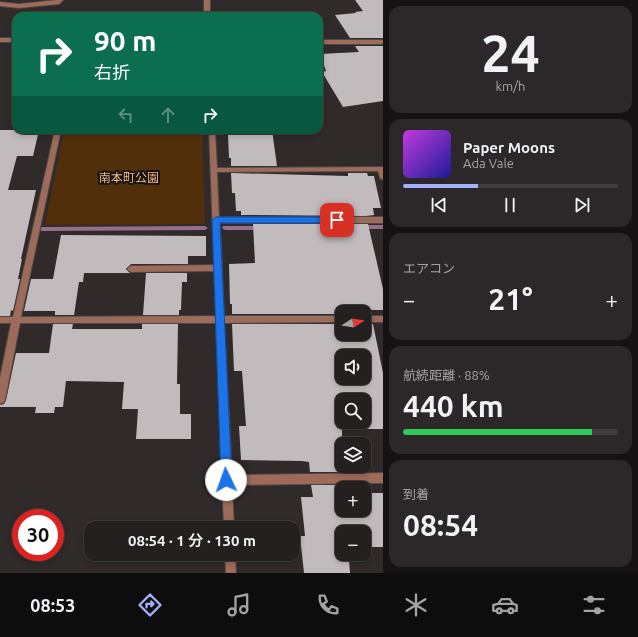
<!DOCTYPE html>
<html lang="ja">
<meta charset="utf-8">
<style>
body{margin:0;font-family:Ubuntu,"Noto Sans JP",sans-serif;background:#2c2829;color:#f1f3f6;height:100vh;display:flex;flex-direction:column;font-size:15px;white-space:nowrap}
*{box-sizing:border-box;margin:0}
p{font-size:13px;color:#a3a3a5}
.icon{flex:none;width:22px;height:22px;fill:none;stroke:currentColor;stroke-width:2;stroke-linecap:round;stroke-linejoin:round}
.map{position:relative;flex:1;overflow:hidden}
.drawer{display:flex;flex-direction:column;gap:6px;padding:6px;background:#141212;width:255px}
.drawer>*{flex:none}
.banner{position:absolute;left:12px;top:12px;width:311px;height:122px;border-radius:12px;box-shadow:0 2px 6px #0003,0 0 0 1px #413e3e;background:#0b6e4f;color:#fff;overflow:hidden}
.needle{width:26px;rotate:78deg}
.controls{position:absolute;left:335px;top:305px;display:grid;gap:8px}
.controls a{display:grid;place-items:center;width:36px;height:36px;border-radius:8px;background:#242020;box-shadow:0 2px 6px #0003,0 0 0 1px #413e3e;font-size:20px}
.speed{position:absolute;left:12px;top:509px;display:flex;gap:8px;font-size:20px;font-weight:700;text-align:center}
.speed>*{display:grid;place-content:center;width:52px;height:52px;border-radius:50%;background:#242020;box-shadow:0 2px 6px #0003,0 0 0 1px #413e3e;line-height:1}
.speed .limit{border:6px solid #d22;background:#fff;color:#111}
.pin{position:absolute;display:grid;place-items:center;width:34px;height:34px;color:#fff;margin:-17px;border-radius:8px;box-shadow:0 2px 6px #0006}
.me{position:absolute;width:44px;margin:-22px;rotate:357deg;stroke-linejoin:round;filter:drop-shadow(0 0 3px #0008)}
.turn{display:flex;align-items:center;gap:14px;height:84px;padding:0 16px;font-size:18px}
.turn .icon{width:52px;height:52px;stroke-width:2.5}
.turn b{display:block;font-size:28px;line-height:34px}
.lanes{display:flex;align-items:center;height:38px;padding:0 16px;background:#0003;justify-content:center;gap:20px;direction:ltr}
.lanes .off{opacity:.35}
.big{font-size:30px;font-weight:600;line-height:1.1}
.drawer .tile{flex:1;display:flex;flex-direction:column;justify-content:center;gap:6px;min-width:0;padding:0 14px;border-radius:12px;background:#2c2829}
.drawer .dial{align-items:center;gap:0}
.dial b{font-size:52px;line-height:1}
.song{display:flex;align-items:center;gap:12px}
.cover{width:48px;height:48px;border-radius:6px;background:linear-gradient(135deg,hsl(290 70% 55%),hsl(240 70% 35%))}
.played{height:4px;border-radius:2px;background:linear-gradient(90deg,#a2b2fd 35%,#413e3e 35%)}
.keys{display:flex;justify-content:space-around;direction:ltr}
.heat{display:flex;justify-content:space-between;align-items:center;font-size:22px;direction:ltr}
.charge{height:6px;border-radius:3px;background:linear-gradient(90deg,#34c759 88%,#413e3e 0)}
.trip{position:absolute;left:84px;top:521px;width:216px;height:40px;border-radius:12px;background:#242020;box-shadow:0 2px 6px #0003,0 0 0 1px #413e3e;font-weight:600;line-height:40px;text-align:center}
.tab-bar{display:flex;height:64px;justify-content:space-around;align-items:center;background:#0e0d0d;color:#a3a3a5}
.tab-bar .icon{width:28px;height:28px}
.tab-bar .active{color:#a2b2fd}
.tab-bar b{font-size:18px;color:#f1f3f6}
main{display:flex;flex:1;min-height:0}
.map>svg:first-child{display:block}
.green{fill:#512f0b}
.lines{fill:none;stroke-linecap:round;stroke-linejoin:round}
.stream{fill:#966d8b;fill-rule:evenodd}
.building{fill:#c2bbbd;fill-rule:evenodd}
.service-casing{stroke:#4d4747;stroke-width:2}
.minor-casing{stroke:#4d4747;stroke-width:2}
.tertiary-casing{stroke:#4d4747;stroke-width:2}
.service{fill:#9d6b59;fill-rule:evenodd}
.minor{fill:#9d6b59;fill-rule:evenodd}
.tertiary{fill:#9d6b59;fill-rule:evenodd}
.route{fill:#1a73e8;stroke:#114b97}
.labels{text-anchor:middle;dominant-baseline:central;stroke-width:4;stroke-linejoin:round;paint-order:stroke}
.park-label{font-size:12px;fill:#f5b780;stroke:#161313}
</style>
<main>
<div class="map">
<svg width="383" height="573" viewBox="0 0 383 573">
<rect width="100%" height="100%" fill="#302a2a"/>
<!-- green -->
<path class="green" d="M64,130H202L205,224L45,225Z"/>
<g class="lines">
<!-- stream -->
<g class="stream">
<path d="M357,225H383V229H359L356,227Z"/>
<path d="M205,226L208,228L205,230L42,231L39,229L42,227Z"/>
<path d="M223,226H263L266,228L263,230H225L222,228Z"/>
</g>
</g>
<!-- building -->
<g class="building">
<path d="M355,0H383V38H350L335,15L356,13L355,12L363,11Z"/>
<path d="M355,46H383V101L343,107L322,72L326,71L320,54L359,52Z"/>
<path d="M0,130H39L33,156H17L8,190H36L21,259H22L18,279H20L13,311L11,310L10,316H0Z"/>
<path d="M244,130H272L277,166H231V158H229L228,134L244,135Z"/>
<path d="M231,173L348,176V173H367L368,176H374L381,208H373L374,215L366,216L241,215V211H236L235,193H232Z"/>
<path d="M253,224H368L383,289V310H370L371,314H364V312H342V314H232V304H230L229,264L255,263Z"/>
<path d="M61,235L206,236V256H188V264H131L126,269L130,273H84L83,282H79L74,315H55V311H24L31,279H53Z"/>
<path d="M146,273H187V282H182L181,310H179V315H143Z"/>
<path d="M53,324H73L72,329H142V324H178L177,384H180V414H191V439H136L138,409H122L124,382L66,381L63,407H55L54,413H35L36,407H0V405L4,404L6,400L16,353H49Z"/>
<path d="M232,324H342V334H364V324H373L383,373V429H342V472H310L309,462L302,461L241,460L239,426H246L242,371H234ZM342,356H364V378H342ZM342,400H364V422H342Z"/>
<path d="M311,485H342V510H364V493H383V547H364V532H342V554H354V560H349L350,573H304L300,536H305L301,497H313Z"/>
</g>
<g class="lines">
<defs>
<g id="service">
<path d="M57,0H63L59,4L19,8L0,6V2L19,4Z"/>
<path d="M218,265L222,268L218,271L131,272L127,269L131,266Z"/>
</g>
<g id="minor">
<rect x="204" y="0" width="6" height="16"/>
<path d="M55,130H61L21,317L216,316L209,130H215L217,168L383,167V180L380,178L378,171L217,172L219,217H383V223H220L224,316H342V322L224,323L232,475L383,473V483L232,485L234,528H224L216,323H20L5,400L3,403L0,404V378L11,323H0V317H13Z"/>
<rect x="364" y="316" width="19" height="6"/>
<path d="M225,554H235L236,573H226Z"/>
</g>
<g id="tertiary">
<rect x="0" y="38" width="16" height="4"/>
<rect x="319" y="40" width="64" height="4"/>
</g>
</defs>
<!-- service casing -->
<use href="#service" class="service-casing"/>
<!-- minor casing -->
<use href="#minor" class="minor-casing"/>
<!-- tertiary casing -->
<use href="#tertiary" class="tertiary-casing"/>
<!-- service -->
<use href="#service" class="service"/>
<!-- minor -->
<use href="#minor" class="minor"/>
<!-- tertiary -->
<use href="#tertiary" class="tertiary"/>
</g>
<!-- route -->
<path class="route" d="M216,217H337L342,220L337,223H220L232,480L230,483L226,485L223,483L221,480L212,220Z"/>
<g class="labels">
<!-- park labels -->
<g class="park-label">
<text x="129" y="177">南本町公園</text>
</g>
</g>
</svg>
<div class="controls">
<a><svg class="needle" viewBox="-14 -14 28 28"><path d="M0-13l5 13h-10z" fill="#e53935"/><path d="M0 13l5-13h-10z" fill="#a3a3a5"/></svg></a>
<a><svg class="icon" aria-label="sound" viewBox="0 0 24 24"><path d="M4 9h4l5-4v14l-5-4H4zM17 9q2 3 0 6"/></svg></a>
<a><svg class="icon" aria-label="search" viewBox="0 0 24 24"><circle cx="10" cy="10" r="6"/><path d="M15 15l6 6"/></svg></a>
<a><svg class="icon" aria-label="layers" viewBox="0 0 24 24"><path d="M12 4l9 5-9 5-9-5zM3 14l9 5 9-5"/></svg></a>
<a>+</a>
<a>−</a>
</div>
<div class="speed"><div class="limit">30</div></div>
<div class="pin" style="left:337px;top:220px;background:#d93025"><svg class="icon" aria-label="arrive" viewBox="0 0 24 24"><path d="M6 21V4h12l-3 4 3 4H6"/></svg></div>
<svg class="me" style="left:226px;top:480px" viewBox="-20 -20 40 40"><circle r="19" fill="#fff"/><path d="M0-13L10 11 0 6-10 11z" fill="#1a73e8"/></svg>
<div class="trip">08:54 · 1 分 · 130 m</div>
<div class="banner">
<div class="turn"><svg class="icon" aria-label="right" viewBox="0 0 24 24"><path d="M7 20v-9h11M14 6l5 5-5 5"/></svg><div><b>90 m</b>右折</div></div>
<div class="lanes"><svg class="icon off" aria-label="left" viewBox="0 0 24 24"><path d="M17 20v-9H6M10 6l-5 5 5 5"/></svg><svg class="icon off" aria-label="ahead" viewBox="0 0 24 24"><path d="M12 20V5M6 11l6-6 6 6"/></svg><svg class="icon" aria-label="right" viewBox="0 0 24 24"><path d="M7 20v-9h11M14 6l5 5-5 5"/></svg></div>
</div>
</div>
<section class="drawer">
<div class="tile dial"><b>24</b><p>km/h</p></div>
<div class="tile">
<div class="song"><i class="cover"></i><div><b>Paper Moons</b><p>Ada Vale</p></div></div>
<div class="played"></div>
<div class="keys"><svg class="icon" aria-label="previous" viewBox="0 0 24 24"><path d="M18 5L8 12l10 7zM5 5v14"/></svg><svg class="icon" aria-label="pause" viewBox="0 0 24 24"><path d="M8 5v14M16 5v14"/></svg><svg class="icon" aria-label="next" viewBox="0 0 24 24"><path d="M6 5l10 7-10 7zM19 5v14"/></svg></div>
</div>
<div class="tile"><p>エアコン</p>
<div class="heat"><a>−</a><b class="big">21°</b><a>+</a></div>
</div>
<div class="tile"><p>航続距離 · 88%</p><b class="big">440 km</b><div class="charge"></div></div>
<div class="tile"><p>到着</p><b class="big">08:54</b></div>
</section>
</main>
<nav class="tab-bar">
<b>08:53</b>
<svg class="icon active" aria-label="directions" viewBox="0 0 24 24"><path d="M12 3l9 9-9 9-9-9zM9 14v-3h6M13 9l2 2-2 2"/></svg>
<svg class="icon" aria-label="music" viewBox="0 0 24 24"><path d="M9 18V5l10-2v13"/><circle cx="6" cy="18" r="3"/><circle cx="16" cy="16" r="3"/></svg>
<svg class="icon" aria-label="phone" viewBox="0 0 24 24"><path d="M5 4h4l2 5-3 2q2 4 5 5l2-3 5 2v4C11 20 4 13 5 4z"/></svg>
<svg class="icon" aria-label="climate" viewBox="0 0 24 24"><path d="M12 3v18M4 7l16 10M4 17L20 7"/></svg>
<svg class="icon" aria-label="car" viewBox="0 0 24 24"><path d="M5 17H2v-5l4-1 3-4h7l3 4 3 1v5h-3M9 17h6M6 11h13"/><circle cx="7" cy="17" r="2"/><circle cx="17" cy="17" r="2"/></svg>
<svg class="icon" aria-label="filters" viewBox="0 0 24 24"><path d="M4 7h16M4 17h16"/><circle cx="9" cy="7" r="2"/><circle cx="15" cy="17" r="2"/></svg>
</nav>
